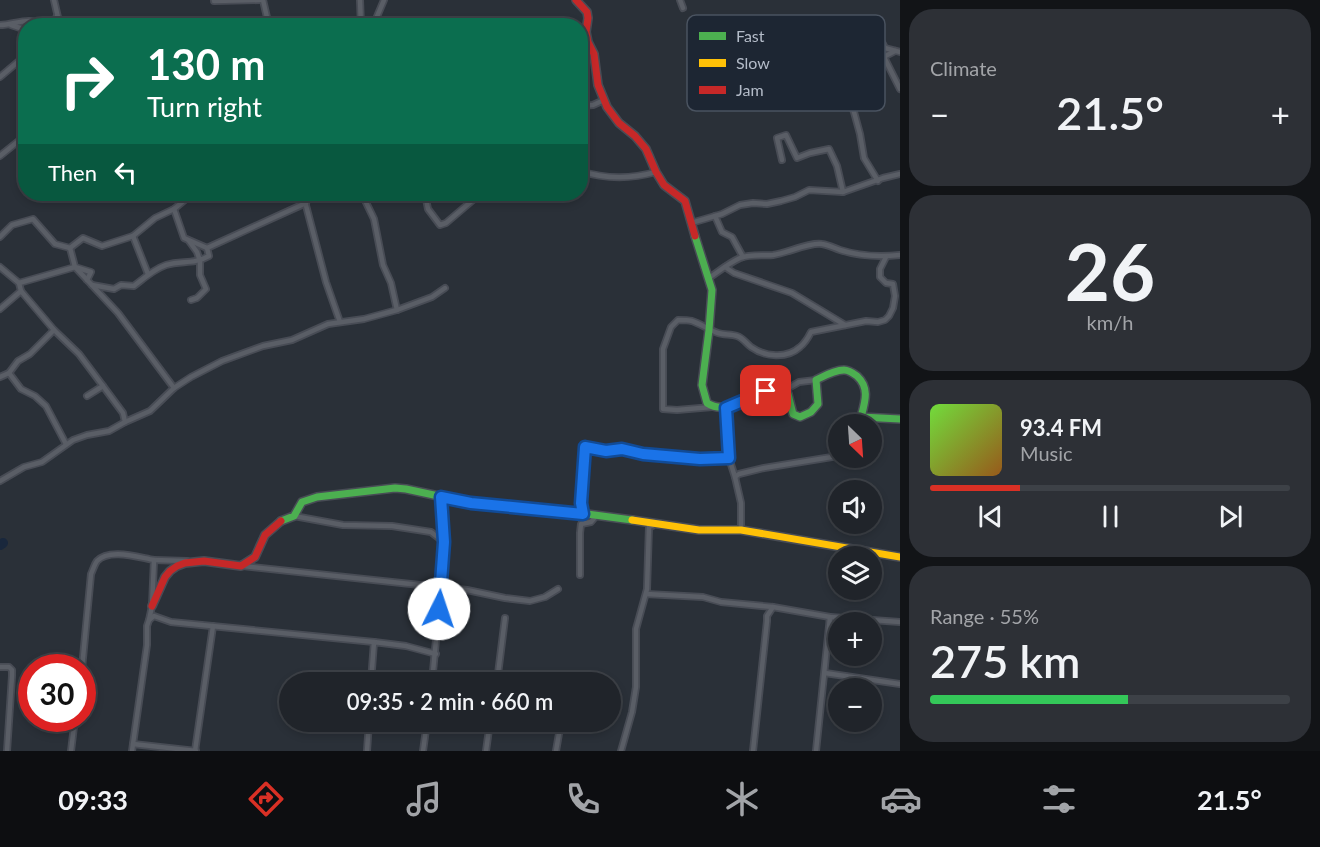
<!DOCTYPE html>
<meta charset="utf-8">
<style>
body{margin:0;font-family:Lato,sans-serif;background:#2d3036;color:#f1f3f6;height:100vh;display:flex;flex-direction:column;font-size:22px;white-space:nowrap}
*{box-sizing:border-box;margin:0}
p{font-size:20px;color:#a2a4a8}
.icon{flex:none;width:33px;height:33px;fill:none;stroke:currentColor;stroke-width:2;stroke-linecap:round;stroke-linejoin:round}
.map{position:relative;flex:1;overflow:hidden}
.sheet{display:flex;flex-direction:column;gap:9px;padding:9px;background:#121417;width:420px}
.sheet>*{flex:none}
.hud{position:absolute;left:18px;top:18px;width:570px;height:183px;border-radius:24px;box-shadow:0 3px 9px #0003,0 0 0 2px #3d4147;background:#0b6e4f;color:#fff;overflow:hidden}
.needle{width:39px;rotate:155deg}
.controls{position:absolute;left:828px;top:414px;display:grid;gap:12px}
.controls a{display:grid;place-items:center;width:54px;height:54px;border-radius:50%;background:#20242a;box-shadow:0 3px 9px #0003,0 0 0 2px #3d4147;font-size:30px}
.speed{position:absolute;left:18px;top:654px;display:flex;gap:12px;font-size:30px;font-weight:700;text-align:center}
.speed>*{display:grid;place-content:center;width:78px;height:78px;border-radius:50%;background:#20242a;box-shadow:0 3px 9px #0003,0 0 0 2px #3d4147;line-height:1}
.speed .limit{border:9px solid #d22;background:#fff;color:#111}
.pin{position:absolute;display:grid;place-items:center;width:51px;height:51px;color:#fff;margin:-26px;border-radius:12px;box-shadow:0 3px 9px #0006}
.me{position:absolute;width:66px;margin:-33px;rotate:4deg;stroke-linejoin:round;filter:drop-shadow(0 0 4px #0008)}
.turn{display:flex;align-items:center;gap:21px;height:126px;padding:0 30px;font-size:27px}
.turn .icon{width:78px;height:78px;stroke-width:2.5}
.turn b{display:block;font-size:42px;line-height:51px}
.then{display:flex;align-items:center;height:57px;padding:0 30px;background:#0003;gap:12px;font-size:22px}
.big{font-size:45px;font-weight:600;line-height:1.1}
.sheet .tile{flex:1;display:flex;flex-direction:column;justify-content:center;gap:9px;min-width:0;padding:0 21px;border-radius:24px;background:#2d3036}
.sheet .dial{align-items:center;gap:0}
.dial b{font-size:78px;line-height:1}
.song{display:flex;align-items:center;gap:18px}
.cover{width:72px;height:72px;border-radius:9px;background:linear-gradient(135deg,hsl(100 70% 55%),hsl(30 70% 35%))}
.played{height:6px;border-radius:3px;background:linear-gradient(90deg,#d93025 25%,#3d4147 25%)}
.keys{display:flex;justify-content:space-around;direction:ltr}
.heat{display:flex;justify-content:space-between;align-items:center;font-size:33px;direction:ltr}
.charge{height:9px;border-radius:4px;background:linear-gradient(90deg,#34c759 55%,#3d4147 0)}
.trip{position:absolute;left:279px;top:672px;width:342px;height:60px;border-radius:30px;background:#20242a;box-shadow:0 3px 9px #0003,0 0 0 2px #3d4147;font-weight:600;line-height:60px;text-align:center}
.tab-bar{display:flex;height:96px;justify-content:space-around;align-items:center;background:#0d0e11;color:#a2a4a8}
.tab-bar .icon{width:42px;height:42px}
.tab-bar .active{color:#d93025}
.tab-bar b{font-size:27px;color:#f1f3f6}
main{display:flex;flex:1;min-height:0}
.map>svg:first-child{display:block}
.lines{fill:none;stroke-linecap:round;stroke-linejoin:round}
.river{stroke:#19273c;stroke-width:10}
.street-casing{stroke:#484c55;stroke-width:8}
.fast-casing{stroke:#484c55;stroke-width:10}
.slow-casing{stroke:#484c55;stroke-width:10}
.jam-casing{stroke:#484c55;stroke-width:10}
.street{stroke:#5a5e66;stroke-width:4.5}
.fast{stroke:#4caf50;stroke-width:7}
.slow{stroke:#ffc107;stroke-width:7}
.jam{stroke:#c62828;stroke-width:7}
.route-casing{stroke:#114b97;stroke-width:15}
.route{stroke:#1a73e8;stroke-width:10}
.key{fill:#1d2633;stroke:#4a5360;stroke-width:1.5}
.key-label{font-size:16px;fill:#b4bcc9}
</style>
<main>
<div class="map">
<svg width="900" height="751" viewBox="0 0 900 751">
<rect width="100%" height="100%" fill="#2a3038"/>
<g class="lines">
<!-- river -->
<path class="river" d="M0,545L3,543"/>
<defs>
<g id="street">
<path d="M54,0L60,26"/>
<path d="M214,0V1L260,0"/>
<path d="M263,0L269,26"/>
<path d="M360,0L361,26"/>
<path d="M680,0L683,8"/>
<path d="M879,24L877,33L885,48L900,52"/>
<path d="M0,25C10,25 19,21 29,21C40,21 38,27 53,23L57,16"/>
<path d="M11,25L26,30"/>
<path d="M65,26C78,17 91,20 105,26"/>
<path d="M373,26L384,0"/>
<path d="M884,57L900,89"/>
<path d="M0,77L26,55"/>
<path d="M580,106L593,105L604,100"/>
<path d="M0,156L26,135"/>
<path d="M782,160L777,138L786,135L797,158L810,153L829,149L837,166L843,192"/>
<path d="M580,171C605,179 631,179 656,172"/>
<path d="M878,181L864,158L860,134L854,112L843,85L845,79L851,74L895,51"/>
<path d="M303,194L326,282L340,322"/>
<path d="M362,194L374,219L383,265L391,283L397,310"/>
<path d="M425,194L428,209L440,225L446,223L480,194"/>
<path d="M174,209L184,238L207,248L306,203"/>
<path d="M715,216L722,232L732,237L743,257"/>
<path d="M691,223L722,214L740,205L753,203L767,204L781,201L795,197L809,190L843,192L883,178L900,174"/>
<path d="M133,236L148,274"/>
<path d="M0,237L12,225L33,219L55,244L70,248L83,238L102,246L133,236L155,218L174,209L192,194"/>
<path d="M189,241L197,252L200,261V275L206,289L197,298L191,300"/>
<path d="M70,248L75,267L91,272L87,280"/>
<path d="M0,267L19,283L21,291L0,309"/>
<path d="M725,267L734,273L792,293L845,325"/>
<path d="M709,278C719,271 729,263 740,258C750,254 762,256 773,255C787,253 810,242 822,244C829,245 834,248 840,250C859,256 880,257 900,255"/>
<path d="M19,283L75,267L118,313L174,388"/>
<path d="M92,285L114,289L121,285L134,286C144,278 154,269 166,265C182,260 193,265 209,256L207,248"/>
<path d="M21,291L54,330L79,354L103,386L87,396"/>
<path d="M9,373L21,389L35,396L46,406L66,444"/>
<path d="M0,377L9,373L18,361L30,354L54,330"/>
<path d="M785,390L799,382L816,380"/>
<path d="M712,407L677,410L663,409V349L671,327L678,320C682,320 688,320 692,321C701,324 709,330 718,333C724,335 731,334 737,336C743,338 746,343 751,347C765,357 787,359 800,347C805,343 808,338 811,332L866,321L878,322L885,320L889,316L893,308L895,296L893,284L886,283L880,277V269L886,257"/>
<path d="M726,408L729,458L735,477"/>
<path d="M861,417V424"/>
<path d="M125,422L150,411L174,388L191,377L222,361L263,346L292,340L328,324L364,319L397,310L432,297L445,288"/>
<path d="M0,481L24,467L42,462L73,440L87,435L109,431L125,422L123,413L103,386"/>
<path d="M583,514L581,503L585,447L606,451L622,449L643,454L700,459L729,458"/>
<path d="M294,516L343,525L392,526L431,532L444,542"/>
<path d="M741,530V503L735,477L739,474L764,468L838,456"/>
<path d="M154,560L187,561"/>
<path d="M243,566L467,590L505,598L530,601L545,597L558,589"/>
<path d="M580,575V533L581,524L591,522L596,516"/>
<path d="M646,594L703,597L721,602L773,607L830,617L900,622"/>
<path d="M0,667H9L12,670V676L7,751"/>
<path d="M82,668L91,574C93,570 94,565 97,561C109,548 137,557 154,560L152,606L149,620"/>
<path d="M825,673L900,684"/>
<path d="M371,682L374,642L406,646L436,654"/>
<path d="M432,682L441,587L444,542L441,497"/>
<path d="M497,682L505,618"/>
<path d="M133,744L196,751"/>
<path d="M71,751L75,718"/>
<path d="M132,751L147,645V626L149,620L154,616L171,622L374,642"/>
<path d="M195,751L213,626"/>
<path d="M367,751L369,722"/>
<path d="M423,751L427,722"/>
<path d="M486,751L490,722"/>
<path d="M556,751L561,722"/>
<path d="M621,751L632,712L636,687V629L647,589L649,526H652"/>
<path d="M753,751L767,621V616L773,607"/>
<path d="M816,751L830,617"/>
</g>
<g id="fast">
<path d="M695,236L712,290L709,330L702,385L707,403C731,419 758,385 785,390L788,394L793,414L800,417L811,412L818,404L816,380C824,376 834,370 844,370C849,370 853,373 857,376C870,388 865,402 861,417L900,419"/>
<path d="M281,521L294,516L302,502L317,497L395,488L406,489L471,503L587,514L632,520"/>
</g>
<path id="slow" d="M632,520L699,530H741L900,557"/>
<g id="jam">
<path d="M576,0L587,12L588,18L586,32L588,42L594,54L598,85L607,107L619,123L635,136L646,149L656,172L664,185L685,201L695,236"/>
<path d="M152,606L165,577L170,571L177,566L185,563L204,561L241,566L255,557L265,535L281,521"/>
</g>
</defs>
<!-- street casing -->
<use href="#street" class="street-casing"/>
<!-- fast casing -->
<use href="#fast" class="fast-casing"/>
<!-- slow casing -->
<use href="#slow" class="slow-casing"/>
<!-- jam casing -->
<use href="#jam" class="jam-casing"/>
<!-- street -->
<use href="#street" class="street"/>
<!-- fast -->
<use href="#fast" class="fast"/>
<!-- slow -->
<use href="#slow" class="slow"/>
<!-- jam -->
<use href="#jam" class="jam"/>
</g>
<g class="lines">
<defs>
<path id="route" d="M439,609L444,542L441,497L471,503L583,514L581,503L585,447L606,451L622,449L643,454L700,459L729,458L726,408L766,391"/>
</defs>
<!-- route casing -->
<use href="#route" class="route-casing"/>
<!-- route -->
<use href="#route" class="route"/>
</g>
<!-- legend -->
<rect x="687" y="15" width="198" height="96" rx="9" class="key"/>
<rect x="699" y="32" width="27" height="8" fill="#4caf50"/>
<rect x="699" y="59" width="27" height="8" fill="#ffc107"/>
<rect x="699" y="86" width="27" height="8" fill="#c62828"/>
<g class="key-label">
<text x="736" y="42">Fast</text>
<text x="736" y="69">Slow</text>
<text x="736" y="96">Jam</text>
</g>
</svg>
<div class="controls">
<a><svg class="needle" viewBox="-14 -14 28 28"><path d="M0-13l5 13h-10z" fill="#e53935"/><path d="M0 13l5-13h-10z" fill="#a2a4a8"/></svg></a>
<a><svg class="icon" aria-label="sound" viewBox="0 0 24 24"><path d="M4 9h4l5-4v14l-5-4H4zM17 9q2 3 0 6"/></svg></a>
<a><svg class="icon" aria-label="layers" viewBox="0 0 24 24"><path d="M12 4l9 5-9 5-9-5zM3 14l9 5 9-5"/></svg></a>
<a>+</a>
<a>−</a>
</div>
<div class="speed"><div class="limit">30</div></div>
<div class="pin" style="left:766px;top:391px;background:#d93025"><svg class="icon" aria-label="arrive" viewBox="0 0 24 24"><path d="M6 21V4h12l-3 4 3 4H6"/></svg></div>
<svg class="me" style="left:439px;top:609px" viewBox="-20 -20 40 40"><circle r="19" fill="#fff"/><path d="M0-13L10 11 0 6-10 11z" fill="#1a73e8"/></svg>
<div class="trip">09:35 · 2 min · 660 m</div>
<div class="hud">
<div class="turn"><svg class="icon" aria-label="right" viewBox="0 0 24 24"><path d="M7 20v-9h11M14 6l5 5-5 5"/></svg><div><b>130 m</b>Turn right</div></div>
<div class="then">Then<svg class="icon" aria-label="left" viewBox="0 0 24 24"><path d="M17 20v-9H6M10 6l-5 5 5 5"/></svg></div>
</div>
</div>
<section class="sheet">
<div class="tile"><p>Climate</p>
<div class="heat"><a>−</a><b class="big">21.5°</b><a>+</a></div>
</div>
<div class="tile dial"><b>26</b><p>km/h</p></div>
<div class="tile">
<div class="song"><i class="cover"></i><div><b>93.4 FM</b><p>Music</p></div></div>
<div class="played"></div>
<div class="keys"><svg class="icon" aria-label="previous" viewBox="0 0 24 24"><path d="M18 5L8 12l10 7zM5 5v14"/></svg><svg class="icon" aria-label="pause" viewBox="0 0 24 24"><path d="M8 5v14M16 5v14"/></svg><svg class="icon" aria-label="next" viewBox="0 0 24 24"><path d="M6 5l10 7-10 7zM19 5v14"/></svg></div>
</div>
<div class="tile"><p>Range · 55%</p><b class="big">275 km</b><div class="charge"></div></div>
</section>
</main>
<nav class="tab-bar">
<b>09:33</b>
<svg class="icon active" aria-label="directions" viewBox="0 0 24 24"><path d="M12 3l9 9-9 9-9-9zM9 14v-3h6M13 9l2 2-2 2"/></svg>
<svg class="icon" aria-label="music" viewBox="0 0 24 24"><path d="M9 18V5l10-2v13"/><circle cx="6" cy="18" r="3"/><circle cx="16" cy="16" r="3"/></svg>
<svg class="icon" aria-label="phone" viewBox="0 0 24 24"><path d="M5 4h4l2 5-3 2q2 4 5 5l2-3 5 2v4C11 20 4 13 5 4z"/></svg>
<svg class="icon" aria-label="climate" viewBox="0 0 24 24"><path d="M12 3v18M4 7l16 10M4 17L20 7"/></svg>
<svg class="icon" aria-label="car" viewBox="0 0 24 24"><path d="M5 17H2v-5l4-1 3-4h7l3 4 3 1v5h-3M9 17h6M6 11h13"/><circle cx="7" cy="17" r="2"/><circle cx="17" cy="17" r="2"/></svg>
<svg class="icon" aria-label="filters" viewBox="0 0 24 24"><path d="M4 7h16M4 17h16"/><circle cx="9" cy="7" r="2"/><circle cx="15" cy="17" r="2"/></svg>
<b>21.5°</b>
</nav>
